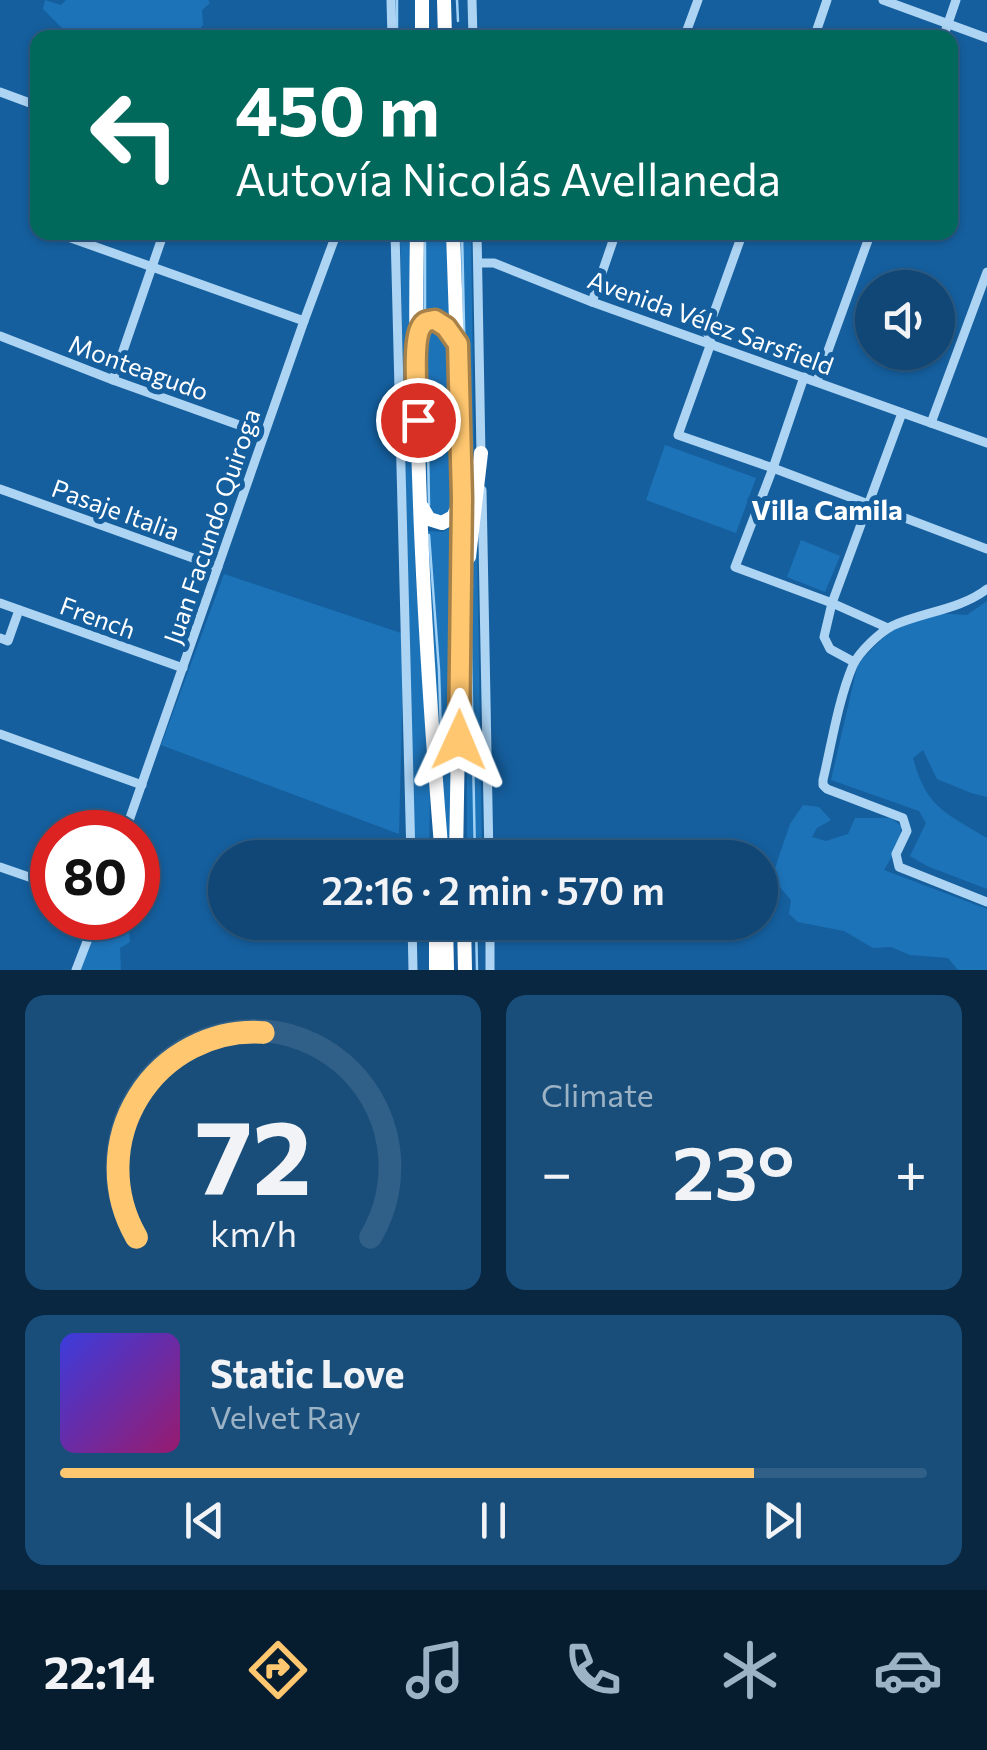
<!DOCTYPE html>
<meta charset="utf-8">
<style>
body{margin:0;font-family:Commissioner,sans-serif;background:#194e7b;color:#f1f3f6;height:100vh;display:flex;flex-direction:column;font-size:38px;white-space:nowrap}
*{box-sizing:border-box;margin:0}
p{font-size:32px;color:#9cb2c5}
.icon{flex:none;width:55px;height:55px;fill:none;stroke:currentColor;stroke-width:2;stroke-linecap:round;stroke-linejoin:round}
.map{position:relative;height:970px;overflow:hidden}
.sheet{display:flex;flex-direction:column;gap:25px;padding:25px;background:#092741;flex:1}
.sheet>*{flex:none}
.top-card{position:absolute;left:30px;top:30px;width:928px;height:210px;border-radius:20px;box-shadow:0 2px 8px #0004,0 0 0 2px #305f88;background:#00695c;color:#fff;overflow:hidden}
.tools{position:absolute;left:855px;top:270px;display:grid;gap:20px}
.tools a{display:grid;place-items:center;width:100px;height:100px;border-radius:50%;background:#104776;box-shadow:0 2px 8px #0004,0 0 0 2px #305f88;font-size:50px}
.speed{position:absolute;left:30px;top:810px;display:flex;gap:20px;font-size:50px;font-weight:700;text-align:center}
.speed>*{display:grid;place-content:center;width:130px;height:130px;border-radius:50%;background:#104776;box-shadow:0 2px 8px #0004,0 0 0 2px #305f88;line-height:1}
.speed .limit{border:15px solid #d22;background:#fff;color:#111}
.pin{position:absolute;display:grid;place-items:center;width:85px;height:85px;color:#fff;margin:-42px;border:5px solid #fff;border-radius:50%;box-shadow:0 2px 10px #0007}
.me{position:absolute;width:110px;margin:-55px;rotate:1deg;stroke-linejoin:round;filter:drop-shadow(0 0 8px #0008)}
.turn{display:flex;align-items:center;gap:35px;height:210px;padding:0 40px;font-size:45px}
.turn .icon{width:130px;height:130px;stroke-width:2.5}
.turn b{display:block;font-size:70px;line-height:85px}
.big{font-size:75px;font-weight:600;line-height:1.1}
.sheet .widget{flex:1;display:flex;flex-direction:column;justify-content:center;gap:15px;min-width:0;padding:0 35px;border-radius:20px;background:#194e7b}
.sheet .dial{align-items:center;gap:0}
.dial svg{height:260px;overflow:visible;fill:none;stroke:#305f88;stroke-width:7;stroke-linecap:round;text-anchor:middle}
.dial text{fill:#f1f3f6;stroke:none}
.song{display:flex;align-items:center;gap:30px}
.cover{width:120px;height:120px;border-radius:15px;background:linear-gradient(135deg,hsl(240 70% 55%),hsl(320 70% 35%))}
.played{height:10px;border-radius:5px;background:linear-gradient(90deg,#ffc770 80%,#305f88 80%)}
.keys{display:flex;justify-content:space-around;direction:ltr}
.heat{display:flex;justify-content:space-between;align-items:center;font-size:55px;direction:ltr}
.sheet .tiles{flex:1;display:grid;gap:25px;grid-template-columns:1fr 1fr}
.widget:last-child{grid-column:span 2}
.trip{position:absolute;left:208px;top:840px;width:570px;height:100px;border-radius:50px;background:#104776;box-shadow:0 2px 8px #0004,0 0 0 2px #305f88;font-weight:600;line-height:100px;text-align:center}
.tab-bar{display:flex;height:160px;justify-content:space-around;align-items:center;background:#061c2f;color:#9cb2c5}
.tab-bar .icon{width:70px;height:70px}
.tab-bar .active{color:#ffc770}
.tab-bar b{font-size:45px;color:#f1f3f6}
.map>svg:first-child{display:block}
.green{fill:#1d73b8}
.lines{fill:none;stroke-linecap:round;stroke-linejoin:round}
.stream{stroke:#a0d1f6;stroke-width:2.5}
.minor{stroke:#add4f3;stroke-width:9}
.highway{stroke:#fff;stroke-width:14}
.route-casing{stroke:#a68149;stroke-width:25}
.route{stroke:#ffc770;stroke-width:18}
.labels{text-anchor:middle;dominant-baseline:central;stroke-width:10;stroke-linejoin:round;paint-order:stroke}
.street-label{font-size:25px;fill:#fff;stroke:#155f9e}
.neighbourhood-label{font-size:28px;font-weight:bold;fill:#fff;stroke:#155f9e}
</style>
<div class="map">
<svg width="987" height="970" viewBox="0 0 987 970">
<rect width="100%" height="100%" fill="#155f9e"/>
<!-- green -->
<g class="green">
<path d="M45,0L61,5L66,0H208L210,3L202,10L203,25L194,37L65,38L67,33L43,9Z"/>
<path d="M400,233H410L415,567L430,784L429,858L414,857Z"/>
<path d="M421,233H448L451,311L447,314L437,313L421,322Z"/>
<path d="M457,233H471L474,450L465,532Z"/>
<path d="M436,323L449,335L456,507L442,520L428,509L421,340C423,331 427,326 436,323Z"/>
<path d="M665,445L756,478L736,533L646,500Z"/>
<path d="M476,479L482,857L467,858V603Z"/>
<path d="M455,525L449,857L443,801L427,531L443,532Z"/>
<path d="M801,540L840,556L825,592L787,577Z"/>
<path d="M224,574L404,634L399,834L161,745Z"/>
<path d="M987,601V797L971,793L937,779L923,750L913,758C926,808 946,813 987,838V889L927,866L910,856L926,823L919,811L831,780L858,663L890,631L935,613L967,615Z"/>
<path d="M803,805L819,807L831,820L817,828L812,837L826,841L848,834L855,818H891L901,826L900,843L884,870L987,909V970H958L948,958L910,955L891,947L873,948L844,931L798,922L789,914L791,900L777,884L760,882V866L775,868L790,824Z"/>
<path d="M100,918H128L130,942L120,948L121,970H79Z"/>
</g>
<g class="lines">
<!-- stream -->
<g class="stream">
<path d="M397,0V30"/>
<path d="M457,0L458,21"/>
<path d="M458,36V38"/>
<path d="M397,37V38"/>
<path d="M462,232L465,371"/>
<path d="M425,314V232"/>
<path d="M426,333L429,505"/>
<path d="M429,535L439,670L442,767"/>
<path d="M472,586L470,597L475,858"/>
<path d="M476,922L477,970"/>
</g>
<!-- minor -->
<g class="minor">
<path d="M391,0L392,38"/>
<path d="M472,0L473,38"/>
<path d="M883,0L987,38"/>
<path d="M684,38L698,0"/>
<path d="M814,38L827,0"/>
<path d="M943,38L956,0"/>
<path d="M0,92L38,106"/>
<path d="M54,232L304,321"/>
<path d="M395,232L411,858"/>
<path d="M477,232L481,455"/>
<path d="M743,232L707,332L711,343L678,435L773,468L987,549"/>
<path d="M478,263H494L592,302L987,443"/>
<path d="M592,302L616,232"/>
<path d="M0,336L113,380L264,434"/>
<path d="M804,377L773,468L735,567L832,603L888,628"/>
<path d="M113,380L164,232"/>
<path d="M817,381L871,232"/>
<path d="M931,423L987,272"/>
<path d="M0,489L218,567"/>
<path d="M482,490L489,858"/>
<path d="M987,589C960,610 922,612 892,626C879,633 859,652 853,665C838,701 832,742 823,780V785L827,789L903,818L907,831L896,854L899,867L987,902"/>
<path d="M0,603L183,668"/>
<path d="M0,638L8,641L19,610"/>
<path d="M854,662L830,649L824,637L832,603L902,413"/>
<path d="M0,734L142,785"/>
<path d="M125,832L304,321L337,232"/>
<path d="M0,867L52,885"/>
<path d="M412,922L413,970"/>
<path d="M490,922V970"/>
<path d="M76,970L96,918"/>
</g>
<!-- highway -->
<g class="highway">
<path d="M422,0V38"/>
<path d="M444,0L445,38"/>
<path d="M417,232C413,441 425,649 442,858"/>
<path d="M453,232L462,498L456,858"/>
<path d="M419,334L420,327L426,321L438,320L447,327L457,344"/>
<path d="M422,507L429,519L442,523L453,517L460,502"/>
<path d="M469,557L481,453"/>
<path d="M446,922L447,970"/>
<path d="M464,922L465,970"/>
<path d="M436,970V922"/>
</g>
</g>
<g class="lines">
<defs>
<path id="route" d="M418,420C417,400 412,341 421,327C425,320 428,321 435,320L446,327L458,344L462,498L459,740"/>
</defs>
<!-- route casing -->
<use href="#route" class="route-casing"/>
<!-- route -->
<use href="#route" class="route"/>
</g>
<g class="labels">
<!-- street labels -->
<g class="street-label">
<text transform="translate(711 322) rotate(20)">Avenida Vélez Sarsfield</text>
<text transform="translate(139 367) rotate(20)">Monteagudo</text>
<text transform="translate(116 509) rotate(20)">Pasaje Italia</text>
<text transform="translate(211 526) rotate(-71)">Juan Facundo Quiroga</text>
<text transform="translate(98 617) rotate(20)">French</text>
</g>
<!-- neighbourhood labels -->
<g class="neighbourhood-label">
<text x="827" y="509">Villa Camila</text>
</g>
</g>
</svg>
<div class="tools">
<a><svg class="icon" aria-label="sound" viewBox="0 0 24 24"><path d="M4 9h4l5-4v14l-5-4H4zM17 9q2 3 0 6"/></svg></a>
</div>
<div class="speed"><div class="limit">80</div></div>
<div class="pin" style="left:418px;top:420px;background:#d93025"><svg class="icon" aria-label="arrive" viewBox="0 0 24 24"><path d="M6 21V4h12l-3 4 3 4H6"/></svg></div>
<svg class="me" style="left:459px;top:740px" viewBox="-20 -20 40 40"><path d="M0-17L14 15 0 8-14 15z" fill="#ffc770" stroke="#fff" stroke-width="4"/></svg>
<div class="trip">22:16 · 2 min · 570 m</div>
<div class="top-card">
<div class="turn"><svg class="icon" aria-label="left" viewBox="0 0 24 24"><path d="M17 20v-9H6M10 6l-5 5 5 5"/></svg><div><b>450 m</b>Autovía Nicolás Avellaneda</div></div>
</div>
</div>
<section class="sheet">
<div class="tiles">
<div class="widget dial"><svg viewBox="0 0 100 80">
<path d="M14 69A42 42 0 1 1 86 69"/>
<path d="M14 69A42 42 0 0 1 53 6" stroke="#ffc770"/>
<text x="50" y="56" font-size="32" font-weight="700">72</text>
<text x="50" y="72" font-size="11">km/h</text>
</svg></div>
<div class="widget"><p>Climate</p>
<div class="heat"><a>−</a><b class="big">23°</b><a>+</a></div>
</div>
<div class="widget">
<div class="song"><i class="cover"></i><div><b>Static Love</b><p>Velvet Ray</p></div></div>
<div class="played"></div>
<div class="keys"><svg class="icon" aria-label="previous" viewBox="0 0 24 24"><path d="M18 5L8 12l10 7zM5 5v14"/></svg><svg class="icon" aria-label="pause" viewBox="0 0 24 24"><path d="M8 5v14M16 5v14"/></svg><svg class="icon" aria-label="next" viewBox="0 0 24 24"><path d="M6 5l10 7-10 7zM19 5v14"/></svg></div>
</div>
</div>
</section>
<nav class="tab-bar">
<b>22:14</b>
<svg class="icon active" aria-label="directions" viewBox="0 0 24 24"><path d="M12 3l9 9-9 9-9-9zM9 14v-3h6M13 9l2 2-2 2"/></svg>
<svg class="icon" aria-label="music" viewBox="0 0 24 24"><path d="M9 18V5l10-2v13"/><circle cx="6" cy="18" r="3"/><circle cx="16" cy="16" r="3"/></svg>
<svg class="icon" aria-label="phone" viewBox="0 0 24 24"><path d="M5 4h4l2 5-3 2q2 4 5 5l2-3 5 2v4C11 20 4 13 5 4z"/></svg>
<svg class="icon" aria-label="climate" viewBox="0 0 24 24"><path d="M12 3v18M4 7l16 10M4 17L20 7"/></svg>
<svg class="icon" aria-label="car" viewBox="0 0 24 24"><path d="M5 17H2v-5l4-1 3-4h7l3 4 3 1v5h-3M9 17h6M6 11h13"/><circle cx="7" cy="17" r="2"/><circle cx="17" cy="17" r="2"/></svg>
</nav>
